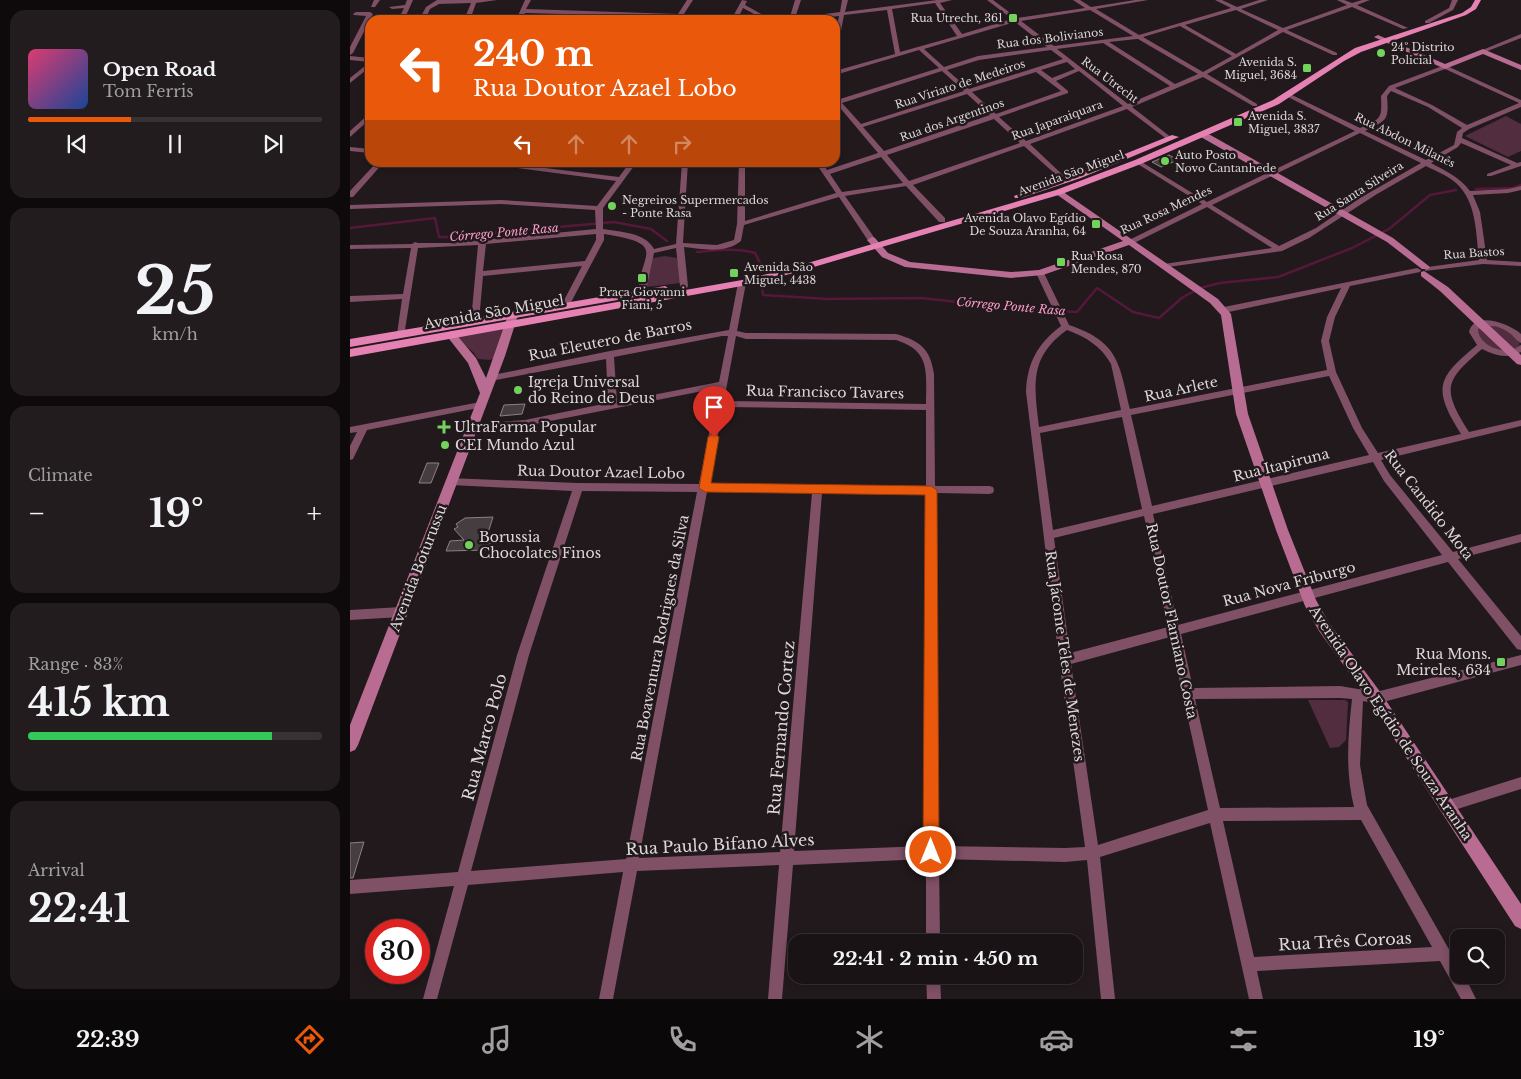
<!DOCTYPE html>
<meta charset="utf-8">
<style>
body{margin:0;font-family:"Libre Baskerville",serif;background:#221c1e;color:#f1f3f6;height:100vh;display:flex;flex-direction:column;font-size:19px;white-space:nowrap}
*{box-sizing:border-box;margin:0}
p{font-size:16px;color:#9f9ea0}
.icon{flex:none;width:28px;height:28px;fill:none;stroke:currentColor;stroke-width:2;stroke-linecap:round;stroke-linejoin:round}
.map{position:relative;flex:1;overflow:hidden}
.side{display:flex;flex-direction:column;gap:10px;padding:10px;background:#0e0a0c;width:350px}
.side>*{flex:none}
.banner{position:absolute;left:15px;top:15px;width:475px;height:152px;border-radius:15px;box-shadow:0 2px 8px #0003,0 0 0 1px #373234;background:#ea580c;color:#fff;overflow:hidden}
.buttons{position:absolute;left:1100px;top:929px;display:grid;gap:10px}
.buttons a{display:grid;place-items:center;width:55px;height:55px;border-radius:10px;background:#191315;box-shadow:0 2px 8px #0003,0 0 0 1px #373234;font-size:25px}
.speed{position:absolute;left:15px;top:919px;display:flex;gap:10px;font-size:25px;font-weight:700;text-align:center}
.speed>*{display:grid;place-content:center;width:65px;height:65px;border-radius:50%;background:#191315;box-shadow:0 2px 8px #0003,0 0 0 1px #373234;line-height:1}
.speed .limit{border:8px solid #d22;background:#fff;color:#111}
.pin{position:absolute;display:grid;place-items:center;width:42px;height:42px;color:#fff;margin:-51px -21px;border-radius:50% 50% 50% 0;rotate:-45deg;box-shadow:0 0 5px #0007}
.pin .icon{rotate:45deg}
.me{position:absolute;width:55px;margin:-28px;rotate:0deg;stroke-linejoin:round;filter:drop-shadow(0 0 4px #0008)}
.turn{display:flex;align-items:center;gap:18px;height:105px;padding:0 25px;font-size:22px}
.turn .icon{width:65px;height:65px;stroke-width:2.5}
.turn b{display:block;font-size:35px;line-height:42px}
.lanes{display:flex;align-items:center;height:48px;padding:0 25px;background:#0003;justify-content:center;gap:25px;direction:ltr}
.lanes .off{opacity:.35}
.big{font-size:38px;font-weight:700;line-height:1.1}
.side .widget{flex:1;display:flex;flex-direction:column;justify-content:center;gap:8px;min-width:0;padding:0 18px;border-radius:15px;background:#221c1e}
.side .dial{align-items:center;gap:0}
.dial b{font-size:65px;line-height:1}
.song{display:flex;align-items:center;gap:15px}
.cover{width:60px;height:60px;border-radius:8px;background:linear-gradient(135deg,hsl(340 70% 55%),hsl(220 70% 35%))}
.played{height:5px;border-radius:2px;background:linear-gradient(90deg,#ea580c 35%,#373234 35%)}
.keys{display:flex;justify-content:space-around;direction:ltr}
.heat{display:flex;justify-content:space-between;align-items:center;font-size:28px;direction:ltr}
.charge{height:8px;border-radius:4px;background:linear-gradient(90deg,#34c759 83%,#373234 0)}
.trip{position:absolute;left:438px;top:934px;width:295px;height:50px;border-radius:15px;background:#191315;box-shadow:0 2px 8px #0003,0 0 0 1px #373234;font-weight:700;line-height:50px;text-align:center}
.menu{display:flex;height:80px;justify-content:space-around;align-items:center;background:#0a0808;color:#9f9ea0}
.menu .icon{width:35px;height:35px}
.menu .selected{color:#ea580c}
.menu b{font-size:22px;color:#f1f3f6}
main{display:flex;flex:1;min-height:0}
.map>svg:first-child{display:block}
.green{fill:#522c3f}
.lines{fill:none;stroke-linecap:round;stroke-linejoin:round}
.stream{stroke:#55183a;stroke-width:2.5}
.building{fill:#463d41;stroke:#8c8186}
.street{fill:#7f5066;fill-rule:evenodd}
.secondary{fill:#b86c92;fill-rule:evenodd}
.primary{fill:#e582b3;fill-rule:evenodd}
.route{fill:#ea580c;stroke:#983908}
.poi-dot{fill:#73d25c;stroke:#21191c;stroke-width:2}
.labels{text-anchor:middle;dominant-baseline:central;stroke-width:5;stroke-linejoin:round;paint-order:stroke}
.far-poi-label{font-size:11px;fill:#ddd7d9;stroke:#21191c;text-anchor:start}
.far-street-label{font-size:11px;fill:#ddd7d9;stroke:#21191c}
.far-water-label{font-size:12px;font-style:italic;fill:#fe9dcc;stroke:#21191c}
.street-label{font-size:14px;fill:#ddd7d9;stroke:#21191c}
.poi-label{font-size:14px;fill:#ddd7d9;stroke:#21191c;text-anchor:start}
.near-street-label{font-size:16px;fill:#ddd7d9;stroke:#21191c}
</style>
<main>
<section class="side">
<div class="widget">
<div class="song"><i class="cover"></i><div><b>Open Road</b><p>Tom Ferris</p></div></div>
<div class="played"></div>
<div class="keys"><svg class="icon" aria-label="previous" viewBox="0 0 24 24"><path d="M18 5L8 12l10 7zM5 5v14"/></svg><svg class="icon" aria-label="pause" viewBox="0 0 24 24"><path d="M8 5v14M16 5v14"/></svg><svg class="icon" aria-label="next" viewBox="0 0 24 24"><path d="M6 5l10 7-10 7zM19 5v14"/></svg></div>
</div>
<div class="widget dial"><b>25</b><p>km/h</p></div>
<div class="widget"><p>Climate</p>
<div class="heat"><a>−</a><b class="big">19°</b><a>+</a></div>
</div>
<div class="widget"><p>Range · 83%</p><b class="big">415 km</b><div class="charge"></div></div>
<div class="widget"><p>Arrival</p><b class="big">22:41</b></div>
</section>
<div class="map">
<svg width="1171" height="999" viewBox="0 0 1171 999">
<rect width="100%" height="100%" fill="#21191c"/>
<!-- green -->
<g class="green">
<path d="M1156,116L1171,124V151L1158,157L1115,136Z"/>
<path d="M315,256L327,258L331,283L297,287L303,258Z"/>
<path d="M1133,325L1154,327L1170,340L1169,348L1160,353L1137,348L1125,330Z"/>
<path d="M157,327L148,356L140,360L128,359L123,352L104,336Z"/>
<path d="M995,700L998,702L996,740L989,747L980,748L958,700Z"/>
</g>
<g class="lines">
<!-- stream -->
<g class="stream">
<path d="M1126,189L1163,188L1171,185"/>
<path d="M0,228L85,218L89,237H97L264,222L301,229L317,241"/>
<path d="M347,252C367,250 386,248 405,253L410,263"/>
<path d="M412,285L413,295L478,299L571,298L672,309L727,312L747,288L783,312L809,318L833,297L850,288L870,283L928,277L1002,248L1039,229L1080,195L1106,190"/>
</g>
</g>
<!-- building -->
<g class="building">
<path d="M819,155L828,160L811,167L802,162Z"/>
<path d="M175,404L172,414L150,416L154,405Z"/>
<path d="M77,463H89L81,483H69Z"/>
<path d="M143,517L137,536H143L137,550L96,551L100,541L114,540L104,529L108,527L106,524L115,518Z"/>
<path d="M14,842L3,878H0V843Z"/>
</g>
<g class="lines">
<!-- street -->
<g class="street">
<path d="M24,0H30L25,7H21Z"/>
<path d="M57,0H63L54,20H48L54,8L42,9L39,7L55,5Z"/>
<path d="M147,0L126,3L120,20H114L121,3L89,4L80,9L75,20H69L76,7L87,0Z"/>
<path d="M175,0H181L176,9L328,14L337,0H343L330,20H324L326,17L175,13L172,20H166Z"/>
<path d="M392,0L397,1L395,5L422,20H415L393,8L387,20H381Z"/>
<path d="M445,0H451L445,18L490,12L492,0H498L495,12L587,0H602L590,3L612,34L662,19L637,0H643L667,18L735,8L723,0H730L741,7L785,0H798L746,9L789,35L881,8L865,0H872L887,7L909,0H918L891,9L933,28L997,5L987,0H994L1002,3L1012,0H1020L1007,5L1058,28L1053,29L1002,7L937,30L987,53V55H983L933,32L857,74L907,104V106H903L853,77L782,107L822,138V140H818L777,109L680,144L717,179V181H713L674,146L563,185L595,218V222H589L556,186L495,196L526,240L525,242H519L489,197L394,225L391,241C375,254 353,249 334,247L338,286L337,288L334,289L330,286L326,248L304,253L296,292L297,301L293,304L289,301C284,255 325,245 254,234V240L218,308L215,309L211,306L232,266L133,276L129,321L125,324L122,323L121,321L128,245L68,248L54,336H48L47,334L52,299L0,302V296L53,294L61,248L0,249V245L62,244L65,242L68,243H101L246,229L245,210L151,204L0,209V205L151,200L247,206L266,181L121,162H146L269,177L280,162H287L253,208V229C270,232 295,232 304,249L326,244L332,162H338L333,243L367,245L384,240L387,224L389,162H395V221L486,193L465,162H472L477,170L528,153L486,103L485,96L490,99L589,68L569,50L485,75V71L545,54L537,10L494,15L488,47L485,49V34L489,16L457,20H439ZM585,3L607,36L550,52L542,9ZM740,10L783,36L704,46L671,21ZM886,10L928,30L886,54L835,25ZM665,22L697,47L628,56L594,67L574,49ZM830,26L882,56L853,72L793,37ZM787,39H788L848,74L825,84L759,42ZM753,43L820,86L778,104L707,49ZM701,50L713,59L619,89L597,70L629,60ZM717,62L725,69L702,78L691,70ZM592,71L614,91L511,124L492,103ZM729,71L773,106L676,141L649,117L718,93V91L706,81ZM686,72L711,91L646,114L622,92ZM617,94L640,115L534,151L513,127ZM644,119L670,143L559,181L537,155ZM531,157L553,183L492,192L480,174ZM246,234V240L235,261L133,271L136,244Z"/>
<path d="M1102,0H1108L1103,10L1079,23H1075V21L1099,8Z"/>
<path d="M6,12H20L23,14L3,53L0,55V47L16,16L4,15L3,14Z"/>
<path d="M1171,34V38L1135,52L1130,51Z"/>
<path d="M0,56L20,58V62L0,60Z"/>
<path d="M20,62V67L0,83V78Z"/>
<path d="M1095,65L1171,100V107L1119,129L1113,133L1112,138L1167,163L1171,162V166L1141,176H1137V174L1161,165L1111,143L1108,147L1081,163C1096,171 1109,177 1120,191L1158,189L1171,186V190L1158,193L1123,195L1130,212L1137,260L1171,262V266L1133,264L1075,271V267H1078L1129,260C1126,234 1127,202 1106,183C1098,176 1086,171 1076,166L1027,194L959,238L932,251L811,268L810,266L814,264L922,248L857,207L782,244H776L775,242L852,204L786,163V161H790L857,202L1005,131L936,96V94H940L1010,128C1031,118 1032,120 1031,96L1039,86ZM1095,69L1169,103L1117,125L1082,105L1045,88ZM1041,91L1078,107L1112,128L1107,132L1104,145L1076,160L1015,131C1037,120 1039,121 1037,96ZM1010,133L1071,163L1010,198L966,228L929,246L862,205Z"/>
<path d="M20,113V119L0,137V131Z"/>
<path d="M0,147L20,149V153L0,151Z"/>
<path d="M27,162H34L3,197H0V191Z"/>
<path d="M1067,268L1071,270L1070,272L1000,286L985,317L979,341L986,372L1012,428L1028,453L1111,434C1082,388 1087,378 1127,345L1119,332C1124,310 1160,324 1171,334V343C1167,341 1165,338 1162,335C1152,326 1139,323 1128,329C1128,343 1147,352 1160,350C1164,350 1167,347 1171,345V352C1158,359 1145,356 1132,349C1095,381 1091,388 1119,432L1171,420V426L1031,460L1040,475L1103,552L1171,534V542L1108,559L1171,636V650L1167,649L1098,562L831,634L843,688L990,686L1026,692L1171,655V665L1026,704L1013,701L1010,765L1017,805L1109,967V975H1114L1126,999H1111L1090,961L907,971L913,999H899L860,823L750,857L765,999H751L737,860L715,862L589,859L590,942H576V859L443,865L432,999H418L429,865L287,871L263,999H249L273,872L118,885L87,999H73L104,886L0,894V880L108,872L167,655L222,491L101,485L96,481L98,478L228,483L349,484L368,388L175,426L119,429L117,427L119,425L122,424L175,420L258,403L256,359L141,381L137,378L138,376L260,351L379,330L388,283L392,281L396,283L387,331L396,333L546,334C570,341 580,348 584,374L585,486H639L643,487L644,490L643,493L639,494L586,493L589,846L715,848L735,847L709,660L676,392C677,363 688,343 711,326L686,273L690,271L694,273L719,325C769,342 769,363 780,409L977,370L971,341L977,317L991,288L874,313L870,310L874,307ZM717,330C736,337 751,346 761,364L771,410L689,427C684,385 679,357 717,330ZM372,336H378L369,382L267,402L264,357ZM386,336L396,339L546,340C581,351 576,372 576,404L374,401ZM979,376L1003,428L1019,455L802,506L781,415ZM373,407L576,410V486L359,484ZM772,417L792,509L703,530L690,433ZM1023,462L1034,481L1092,555L828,625L803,514ZM232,491L347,492L276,859L121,871L179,655ZM357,492L462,493L430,852L289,858ZM472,493H576V846L444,851ZM794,516L818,627L720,653L704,538ZM820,637L858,810L748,845L721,664ZM990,698L1002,699C998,735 995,771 1004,807L870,808L845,699ZM1011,820L1082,947L904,957L873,821Z"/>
<path d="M130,402L135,405L133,407L17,430L3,459L0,460V446L7,432L0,433V427Z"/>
<path d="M51,607L55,609L57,612L55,615L51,617L0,620V610Z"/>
<path d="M1171,777V789L1098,812L1093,811L1092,806L1093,801L1098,800Z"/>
<path d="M576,975H590L591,999H577Z"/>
</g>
<!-- secondary -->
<g class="secondary">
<path d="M1028,35L1095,64L1133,49L1171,65V70L1133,54L1095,69L1026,38L1024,37Z"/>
<path d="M849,132H855L1043,238L1080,267L1078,269H1072L1037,242L849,136Z"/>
<path d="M709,189L868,299L881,314L898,414L938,530L966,600L979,623L1031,693L1171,904V929L1165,926L1021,703L969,631L955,606L926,530L886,414L871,315L860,303L779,245L693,275L661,278L555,267L532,257L517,240L522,237L525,238L538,253L560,262L661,272L689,270L773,241L706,194L705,192Z"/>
<path d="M1074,271L1098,287L1171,355V365L1167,364L1090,291L1071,276V272Z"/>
<path d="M163,312L168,315L155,356L8,745L5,750L0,752V725L130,393L118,363L96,335L101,331L105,333L126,358L136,378L158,315Z"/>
</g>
<!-- primary -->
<g class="primary">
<path d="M1125,0H1131L1126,9L1116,15L1011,52L994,61L929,104L791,164L712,194L440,274L392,286L0,357V349L392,280L434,270L706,190L785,160L923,100L1005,48L1112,13L1121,7Z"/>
<path d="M822,135L829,137L731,178L671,198H665L664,196L725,174Z"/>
<path d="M315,286L320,289L319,291L0,347V339Z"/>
</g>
</g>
<!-- route -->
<path class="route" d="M364,433L369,437L361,483L581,486L587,490L589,852L586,857L581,859L576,857L573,852L575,495L355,492L349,488L358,437Z"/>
<!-- markers -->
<g class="poi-dot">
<rect x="658" y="13" width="10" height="10" rx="2.5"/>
<circle cx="1031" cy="53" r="5"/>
<rect x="952" y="63" width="10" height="10" rx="2.5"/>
<rect x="883" y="117" width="10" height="10" rx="2.5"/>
<circle cx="815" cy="161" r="5"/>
<circle cx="262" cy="206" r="5"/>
<rect x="741" y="219" width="10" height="10" rx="2.5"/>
<rect x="706" y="257" width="10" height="10" rx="2.5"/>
<rect x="379" y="268" width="10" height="10" rx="2.5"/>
<rect x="287" y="273" width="10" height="10" rx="2.5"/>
<circle cx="168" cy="390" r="5"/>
<path d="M91.5 419.5h5v5h5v5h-5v5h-5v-5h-5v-5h5z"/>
<circle cx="95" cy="445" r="5"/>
<circle cx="119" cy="545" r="5"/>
<rect x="1146" y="657" width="10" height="10" rx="2.5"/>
</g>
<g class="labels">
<!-- far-poi labels -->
<g class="far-poi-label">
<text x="653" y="18" text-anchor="end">Rua Utrecht, 361</text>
<text x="1041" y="47">24º Distrito<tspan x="1041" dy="13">Policial</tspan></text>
<text x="947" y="62" text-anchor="end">Avenida S.<tspan x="947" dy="13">Miguel, 3684</tspan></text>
<text x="898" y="116">Avenida S.<tspan x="898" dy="13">Miguel, 3837</tspan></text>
<text x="825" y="155">Auto Posto<tspan x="825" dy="13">Novo Cantanhede</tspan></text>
<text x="272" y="200">Negreiros Supermercados<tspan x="272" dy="13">- Ponte Rasa</tspan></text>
<text x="736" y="218" text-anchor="end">Avenida Olavo Egídio<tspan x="736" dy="13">De Souza Aranha, 64</tspan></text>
<text x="721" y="256">Rua Rosa<tspan x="721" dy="13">Mendes, 870</tspan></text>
<text x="394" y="267">Avenida São<tspan x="394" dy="13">Miguel, 4438</tspan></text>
<text x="292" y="292" text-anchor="middle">Praça Giovanni<tspan x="292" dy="13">Fiani, 5</tspan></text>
</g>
<!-- far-street labels -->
<g class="far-street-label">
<text transform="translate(700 38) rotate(-7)">Rua dos Bolivianos</text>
<text transform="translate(760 80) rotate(37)">Rua Utrecht</text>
<text transform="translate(610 84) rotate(-18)">Rua Viriato de Medeiros</text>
<text transform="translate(602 120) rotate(-19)">Rua dos Argentinos</text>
<text transform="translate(707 120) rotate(-20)">Rua Japaraiquara</text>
<text transform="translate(1055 140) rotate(26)">Rua Abdon Milanês</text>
<text transform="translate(721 173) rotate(-20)">Avenida São Miguel</text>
<text transform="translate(1009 191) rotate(-32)">Rua Santa Silveira</text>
<text transform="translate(816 210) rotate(-25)">Rua Rosa Mendes</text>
<text transform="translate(1124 253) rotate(-4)">Rua Bastos</text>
</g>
<!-- far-water labels -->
<g class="far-water-label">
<text transform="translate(154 232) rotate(-5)">Córrego Ponte Rasa</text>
<text transform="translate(661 306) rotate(5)">Córrego Ponte Rasa</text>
</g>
<!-- street labels -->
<g class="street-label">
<text transform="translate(144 312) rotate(-10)">Avenida São Miguel</text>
<text transform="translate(260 340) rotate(-11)">Rua Eleutero de Barros</text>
<text transform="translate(831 389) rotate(-12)">Rua Arlete</text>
<text transform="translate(475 392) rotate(1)">Rua Francisco Tavares</text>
<text transform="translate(931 465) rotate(-14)">Rua Itapiruna</text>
<text transform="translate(251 472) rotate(1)">Rua Doutor Azael Lobo</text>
<text transform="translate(1079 505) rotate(52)">Rua Candido Mota</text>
<text transform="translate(68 568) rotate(-69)">Avenida Boturussu</text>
<text transform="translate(939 584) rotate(-15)">Rua Nova Friburgo</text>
<text transform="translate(822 621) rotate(78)">Rua Doutor Flamiano Costa</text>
<text transform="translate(310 638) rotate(-79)">Rua Boaventura Rodrigues da Silva</text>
<text transform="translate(715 656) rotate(82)">Rua Jácome Téles de Menezes</text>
<text transform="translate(1041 723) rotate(56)">Avenida Olavo Egídio de Souza Aranha</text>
</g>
<!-- poi labels -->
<g class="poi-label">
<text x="178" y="382">Igreja Universal<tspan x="178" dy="16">do Reino de Deus</tspan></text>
<text x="104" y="427">UltraFarma Popular</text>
<text x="105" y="445">CEI Mundo Azul</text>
<text x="129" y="537">Borussia<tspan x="129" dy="16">Chocolates Finos</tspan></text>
<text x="1141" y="654" text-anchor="end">Rua Mons.<tspan x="1141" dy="16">Meireles, 634</tspan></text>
</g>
<!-- near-street labels -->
<g class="near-street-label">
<text transform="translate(431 728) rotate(-85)">Rua Fernando Cortez</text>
<text transform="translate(134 737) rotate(-75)">Rua Marco Polo</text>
<text transform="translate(370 844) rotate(-3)">Rua Paulo Bifano Alves</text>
<text transform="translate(995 941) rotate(-3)">Rua Três Coroas</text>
</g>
</g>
</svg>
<div class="buttons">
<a><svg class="icon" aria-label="search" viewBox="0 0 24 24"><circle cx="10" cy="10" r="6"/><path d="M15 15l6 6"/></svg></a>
</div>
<div class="speed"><div class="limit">30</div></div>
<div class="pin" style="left:364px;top:437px;background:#d93025"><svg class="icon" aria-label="arrive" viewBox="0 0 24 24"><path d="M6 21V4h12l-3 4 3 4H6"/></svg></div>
<svg class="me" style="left:581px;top:852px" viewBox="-20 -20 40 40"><circle r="17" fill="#ea580c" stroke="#fff" stroke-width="3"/><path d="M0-11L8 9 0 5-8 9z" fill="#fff"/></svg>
<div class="trip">22:41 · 2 min · 450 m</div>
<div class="banner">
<div class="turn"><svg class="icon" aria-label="left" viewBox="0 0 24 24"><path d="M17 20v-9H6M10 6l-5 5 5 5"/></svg><div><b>240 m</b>Rua Doutor Azael Lobo</div></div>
<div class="lanes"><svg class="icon" aria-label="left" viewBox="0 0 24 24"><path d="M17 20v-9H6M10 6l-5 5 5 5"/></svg><svg class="icon off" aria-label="ahead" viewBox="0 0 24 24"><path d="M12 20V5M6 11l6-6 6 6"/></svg><svg class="icon off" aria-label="ahead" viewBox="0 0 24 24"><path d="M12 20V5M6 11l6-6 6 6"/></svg><svg class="icon off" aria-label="right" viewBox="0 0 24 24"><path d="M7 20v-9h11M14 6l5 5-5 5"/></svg></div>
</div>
</div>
</main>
<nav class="menu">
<b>22:39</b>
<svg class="icon selected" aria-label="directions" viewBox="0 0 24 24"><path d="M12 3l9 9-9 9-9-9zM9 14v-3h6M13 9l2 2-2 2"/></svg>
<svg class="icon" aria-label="music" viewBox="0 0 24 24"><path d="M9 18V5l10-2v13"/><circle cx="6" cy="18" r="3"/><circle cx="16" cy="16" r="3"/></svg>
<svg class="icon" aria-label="phone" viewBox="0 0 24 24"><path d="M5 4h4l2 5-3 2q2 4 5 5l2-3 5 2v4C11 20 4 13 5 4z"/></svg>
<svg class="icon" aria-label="climate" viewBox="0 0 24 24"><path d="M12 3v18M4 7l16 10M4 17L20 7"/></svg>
<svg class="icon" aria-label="car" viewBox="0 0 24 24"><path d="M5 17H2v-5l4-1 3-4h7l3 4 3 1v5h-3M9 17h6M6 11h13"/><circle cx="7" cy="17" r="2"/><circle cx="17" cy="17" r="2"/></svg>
<svg class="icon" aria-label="filters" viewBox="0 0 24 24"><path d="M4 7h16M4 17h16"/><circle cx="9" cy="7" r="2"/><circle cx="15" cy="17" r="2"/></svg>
<b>19°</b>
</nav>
